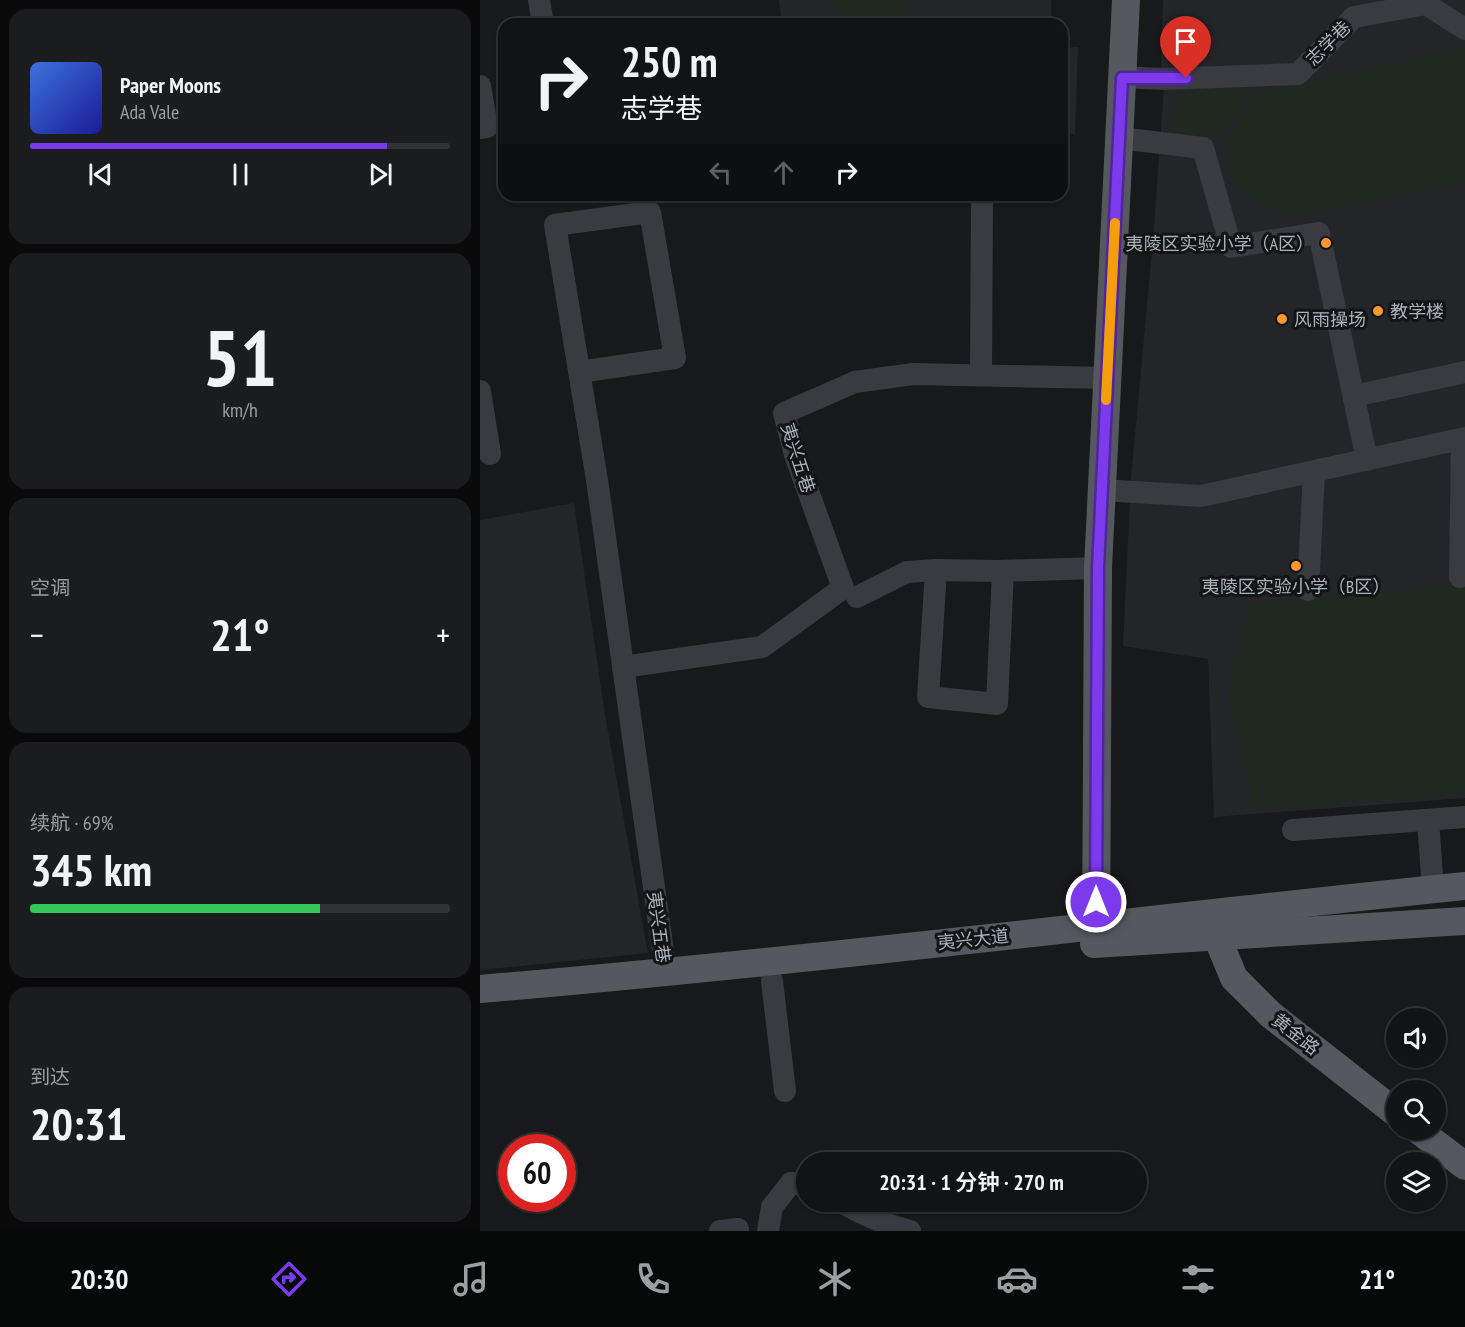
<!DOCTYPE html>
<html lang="zh">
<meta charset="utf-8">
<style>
body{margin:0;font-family:"PT Sans Narrow","Noto Sans SC",sans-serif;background:#1b1c1d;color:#f1f3f6;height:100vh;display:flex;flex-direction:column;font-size:22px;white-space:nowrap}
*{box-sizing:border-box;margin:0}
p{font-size:20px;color:#9c9ea0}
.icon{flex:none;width:33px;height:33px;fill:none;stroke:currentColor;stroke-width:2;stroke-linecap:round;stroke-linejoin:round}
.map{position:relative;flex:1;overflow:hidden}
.drawer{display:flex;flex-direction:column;gap:9px;padding:9px;background:#0a0a0b;width:480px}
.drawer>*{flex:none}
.banner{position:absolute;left:18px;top:18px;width:570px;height:183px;border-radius:18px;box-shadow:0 2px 4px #0004,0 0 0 2px #313234;background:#121314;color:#f1f3f6;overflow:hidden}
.tools{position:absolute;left:906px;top:1008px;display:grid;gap:12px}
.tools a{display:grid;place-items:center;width:60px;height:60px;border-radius:50%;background:#121314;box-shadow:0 2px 4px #0004,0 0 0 2px #313234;font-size:30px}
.speed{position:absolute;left:18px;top:1134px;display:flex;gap:12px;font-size:30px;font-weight:700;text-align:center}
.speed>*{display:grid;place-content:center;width:78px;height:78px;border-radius:50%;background:#121314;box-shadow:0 2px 4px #0004,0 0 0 2px #313234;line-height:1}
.speed .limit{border:9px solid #d22;background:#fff;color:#111}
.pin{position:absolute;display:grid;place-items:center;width:51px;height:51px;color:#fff;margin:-62px -26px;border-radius:50% 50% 50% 0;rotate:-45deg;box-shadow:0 0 6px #0007}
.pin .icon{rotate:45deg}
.me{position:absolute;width:66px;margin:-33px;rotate:0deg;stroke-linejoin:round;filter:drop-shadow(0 0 4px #0008)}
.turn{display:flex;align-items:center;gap:21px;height:126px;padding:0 24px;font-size:27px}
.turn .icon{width:78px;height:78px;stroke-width:2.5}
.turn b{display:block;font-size:42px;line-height:51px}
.lanes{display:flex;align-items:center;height:57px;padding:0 24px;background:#0003;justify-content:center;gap:30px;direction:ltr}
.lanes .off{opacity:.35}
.big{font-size:45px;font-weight:600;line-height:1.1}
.drawer .tile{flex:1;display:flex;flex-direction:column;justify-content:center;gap:9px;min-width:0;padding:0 21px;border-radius:18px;background:#1b1c1d}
.drawer .dial{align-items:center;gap:0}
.dial b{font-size:78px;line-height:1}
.song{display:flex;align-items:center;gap:18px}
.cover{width:72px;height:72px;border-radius:9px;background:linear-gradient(135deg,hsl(220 70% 55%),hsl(240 70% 35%))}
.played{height:6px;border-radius:3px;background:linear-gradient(90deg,#7c3aed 85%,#313234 85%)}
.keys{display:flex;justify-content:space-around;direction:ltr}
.heat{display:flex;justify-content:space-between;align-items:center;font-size:33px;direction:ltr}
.charge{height:9px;border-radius:4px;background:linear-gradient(90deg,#34c759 69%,#313234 0)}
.trip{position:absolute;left:316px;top:1152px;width:351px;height:60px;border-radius:30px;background:#121314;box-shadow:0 2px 4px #0004,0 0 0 2px #313234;font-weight:600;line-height:60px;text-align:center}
.tabs{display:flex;height:96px;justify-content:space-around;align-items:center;background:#070808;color:#9c9ea0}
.tabs .icon{width:42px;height:42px}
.tabs .current{color:#7c3aed}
.tabs b{font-size:27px;color:#f1f3f6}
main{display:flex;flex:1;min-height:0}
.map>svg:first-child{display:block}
.built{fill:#242528}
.green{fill:#202920}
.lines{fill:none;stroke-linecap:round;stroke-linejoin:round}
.minor{stroke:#393b40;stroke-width:22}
.major{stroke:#55595f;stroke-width:28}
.route-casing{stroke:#51269a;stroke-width:15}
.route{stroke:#7c3aed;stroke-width:10}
.slow{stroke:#f59e0b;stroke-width:10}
.poi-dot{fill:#fc962f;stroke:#131416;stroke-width:2}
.labels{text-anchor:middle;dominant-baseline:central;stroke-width:6;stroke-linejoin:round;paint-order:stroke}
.street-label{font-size:18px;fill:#aab2bb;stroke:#131416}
.poi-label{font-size:18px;fill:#aab2bb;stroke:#131416;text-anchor:start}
</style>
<main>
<section class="drawer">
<div class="tile">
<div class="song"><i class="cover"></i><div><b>Paper Moons</b><p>Ada Vale</p></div></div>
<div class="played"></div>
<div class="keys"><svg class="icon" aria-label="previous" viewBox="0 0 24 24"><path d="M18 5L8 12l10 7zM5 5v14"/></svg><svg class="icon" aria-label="pause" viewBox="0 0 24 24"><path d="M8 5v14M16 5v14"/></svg><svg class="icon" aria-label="next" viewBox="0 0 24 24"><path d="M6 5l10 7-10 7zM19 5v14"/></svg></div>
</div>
<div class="tile dial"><b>51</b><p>km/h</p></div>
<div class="tile"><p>空调</p>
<div class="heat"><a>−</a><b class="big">21°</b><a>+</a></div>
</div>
<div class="tile"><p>续航 · 69%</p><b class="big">345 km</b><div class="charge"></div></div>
<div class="tile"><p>到达</p><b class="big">20:31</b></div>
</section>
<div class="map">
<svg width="985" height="1231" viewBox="0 0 985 1231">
<rect width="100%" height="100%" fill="#18191b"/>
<!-- built -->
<g class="built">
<path d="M299,0H571V24H302Z"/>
<path d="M683,0H921L813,68L681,76Z"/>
<path d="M959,0H985V17Z"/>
<path d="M944,13L985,40V798L734,817L728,659L643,646L651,478L673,240L684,86L822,79L876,25Z"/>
<path d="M598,47L595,134H582V48Z"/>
<path d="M94,503L125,715L168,953L0,970V520Z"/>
</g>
<!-- green -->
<g class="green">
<path d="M353,0H423L437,24H367Z"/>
<path d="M985,47V182L804,218L754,186L744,145L776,94Z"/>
<path d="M774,87L742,137L692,132L695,94Z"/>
<path d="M985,585V793L774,810L747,688L771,603Z"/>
</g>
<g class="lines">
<!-- minor -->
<g class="minor">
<path d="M59,0L63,24"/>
<path d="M947,0L946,4L985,29"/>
<path d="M642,77L684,79L818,74L874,17L946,4"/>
<path d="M0,86L7,127L0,128"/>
<path d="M639,138L723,148L751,247L839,233L887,460"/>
<path d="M99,372L195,358L170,212L75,225L117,480L186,973"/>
<path d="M501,374L502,195"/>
<path d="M0,391L10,454"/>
<path d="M874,396L985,372"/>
<path d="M621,490L721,496L985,438"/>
<path d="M456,570L448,697L517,704L523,571"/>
<path d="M980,577L982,439"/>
<path d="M828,590L834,472"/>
<path d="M377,597L427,572L456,570L516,571L618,568"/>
<path d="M143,667L282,647L363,588L315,455L304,413L375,382L433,374L627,378"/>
<path d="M948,820L953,890"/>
<path d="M813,830L985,817"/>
<path d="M292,981L305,1091"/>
<path d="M361,1202C382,1214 406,1225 430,1231"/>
<path d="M240,1231L258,1229V1231"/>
<path d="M288,1231L292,1207L311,1183L327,1185"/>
</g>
<!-- major -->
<g class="major">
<path d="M737,937L754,978L791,1015L916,1113"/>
<path d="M616,943L618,568L646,0"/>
<path d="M614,944L985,921"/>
<path d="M0,989C329,961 657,920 985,886"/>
<path d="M938,1130L985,1166"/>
</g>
</g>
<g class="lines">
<defs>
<path id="route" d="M616,902L618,568L642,78H706"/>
</defs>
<!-- route casing -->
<use href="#route" class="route-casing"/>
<!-- route -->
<use href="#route" class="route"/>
<!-- slow -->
<path class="slow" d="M626,400L635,223"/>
</g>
<!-- markers -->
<g class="poi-dot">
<circle cx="846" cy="243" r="6"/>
<circle cx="898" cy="311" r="6"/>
<circle cx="802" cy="319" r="6"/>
<circle cx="816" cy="566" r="6"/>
</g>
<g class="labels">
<!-- street labels -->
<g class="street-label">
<text transform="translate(848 43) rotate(-45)">志学巷</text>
<text transform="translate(318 458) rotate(72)">夷兴五巷</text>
<text transform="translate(179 927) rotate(82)">夷兴五巷</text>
<text transform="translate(493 939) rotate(-6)">夷兴大道</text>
<text transform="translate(816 1034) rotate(38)">黄金路</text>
</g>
<!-- poi labels -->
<g class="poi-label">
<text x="834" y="243" text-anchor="end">夷陵区实验小学（A区）</text>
<text x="910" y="311">教学楼</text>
<text x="814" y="319">风雨操场</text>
<text x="816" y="586" text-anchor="middle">夷陵区实验小学（B区）</text>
</g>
</g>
</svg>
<div class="tools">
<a><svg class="icon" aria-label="sound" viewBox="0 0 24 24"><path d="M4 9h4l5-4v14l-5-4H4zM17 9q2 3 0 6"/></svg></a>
<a><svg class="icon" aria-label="search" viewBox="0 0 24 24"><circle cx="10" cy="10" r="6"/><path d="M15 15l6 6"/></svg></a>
<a><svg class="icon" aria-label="layers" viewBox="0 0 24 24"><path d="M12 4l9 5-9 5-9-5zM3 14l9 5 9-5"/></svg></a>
</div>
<div class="speed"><div class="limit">60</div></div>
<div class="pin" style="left:706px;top:78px;background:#d93025"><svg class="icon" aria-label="arrive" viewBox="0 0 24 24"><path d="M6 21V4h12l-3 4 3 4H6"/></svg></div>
<svg class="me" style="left:616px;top:902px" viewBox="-20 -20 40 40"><circle r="17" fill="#7c3aed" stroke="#fff" stroke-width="3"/><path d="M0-11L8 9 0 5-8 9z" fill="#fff"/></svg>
<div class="trip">20:31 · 1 分钟 · 270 m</div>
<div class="banner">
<div class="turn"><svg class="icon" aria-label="right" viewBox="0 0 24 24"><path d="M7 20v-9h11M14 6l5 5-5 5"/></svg><div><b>250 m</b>志学巷</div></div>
<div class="lanes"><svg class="icon off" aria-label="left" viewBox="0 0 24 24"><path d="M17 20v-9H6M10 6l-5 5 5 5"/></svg><svg class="icon off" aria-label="ahead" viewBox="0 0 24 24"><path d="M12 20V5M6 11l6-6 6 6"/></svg><svg class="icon" aria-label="right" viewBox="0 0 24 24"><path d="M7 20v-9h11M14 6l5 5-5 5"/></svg></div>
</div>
</div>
</main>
<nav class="tabs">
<b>20:30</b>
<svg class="icon current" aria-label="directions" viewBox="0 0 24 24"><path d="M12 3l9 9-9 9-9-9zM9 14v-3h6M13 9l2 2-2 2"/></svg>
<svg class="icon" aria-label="music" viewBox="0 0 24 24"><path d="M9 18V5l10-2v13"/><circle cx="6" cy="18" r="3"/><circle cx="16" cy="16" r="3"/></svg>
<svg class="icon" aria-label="phone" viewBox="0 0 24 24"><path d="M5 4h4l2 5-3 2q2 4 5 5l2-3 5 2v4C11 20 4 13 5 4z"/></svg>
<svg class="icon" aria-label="climate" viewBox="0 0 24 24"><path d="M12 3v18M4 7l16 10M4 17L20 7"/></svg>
<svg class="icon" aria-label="car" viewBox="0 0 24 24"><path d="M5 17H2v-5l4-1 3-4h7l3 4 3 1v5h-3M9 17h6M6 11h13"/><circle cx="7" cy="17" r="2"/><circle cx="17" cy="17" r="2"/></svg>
<svg class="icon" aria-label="filters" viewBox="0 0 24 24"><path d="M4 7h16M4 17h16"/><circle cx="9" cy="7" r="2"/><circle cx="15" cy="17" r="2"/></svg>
<b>21°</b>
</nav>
